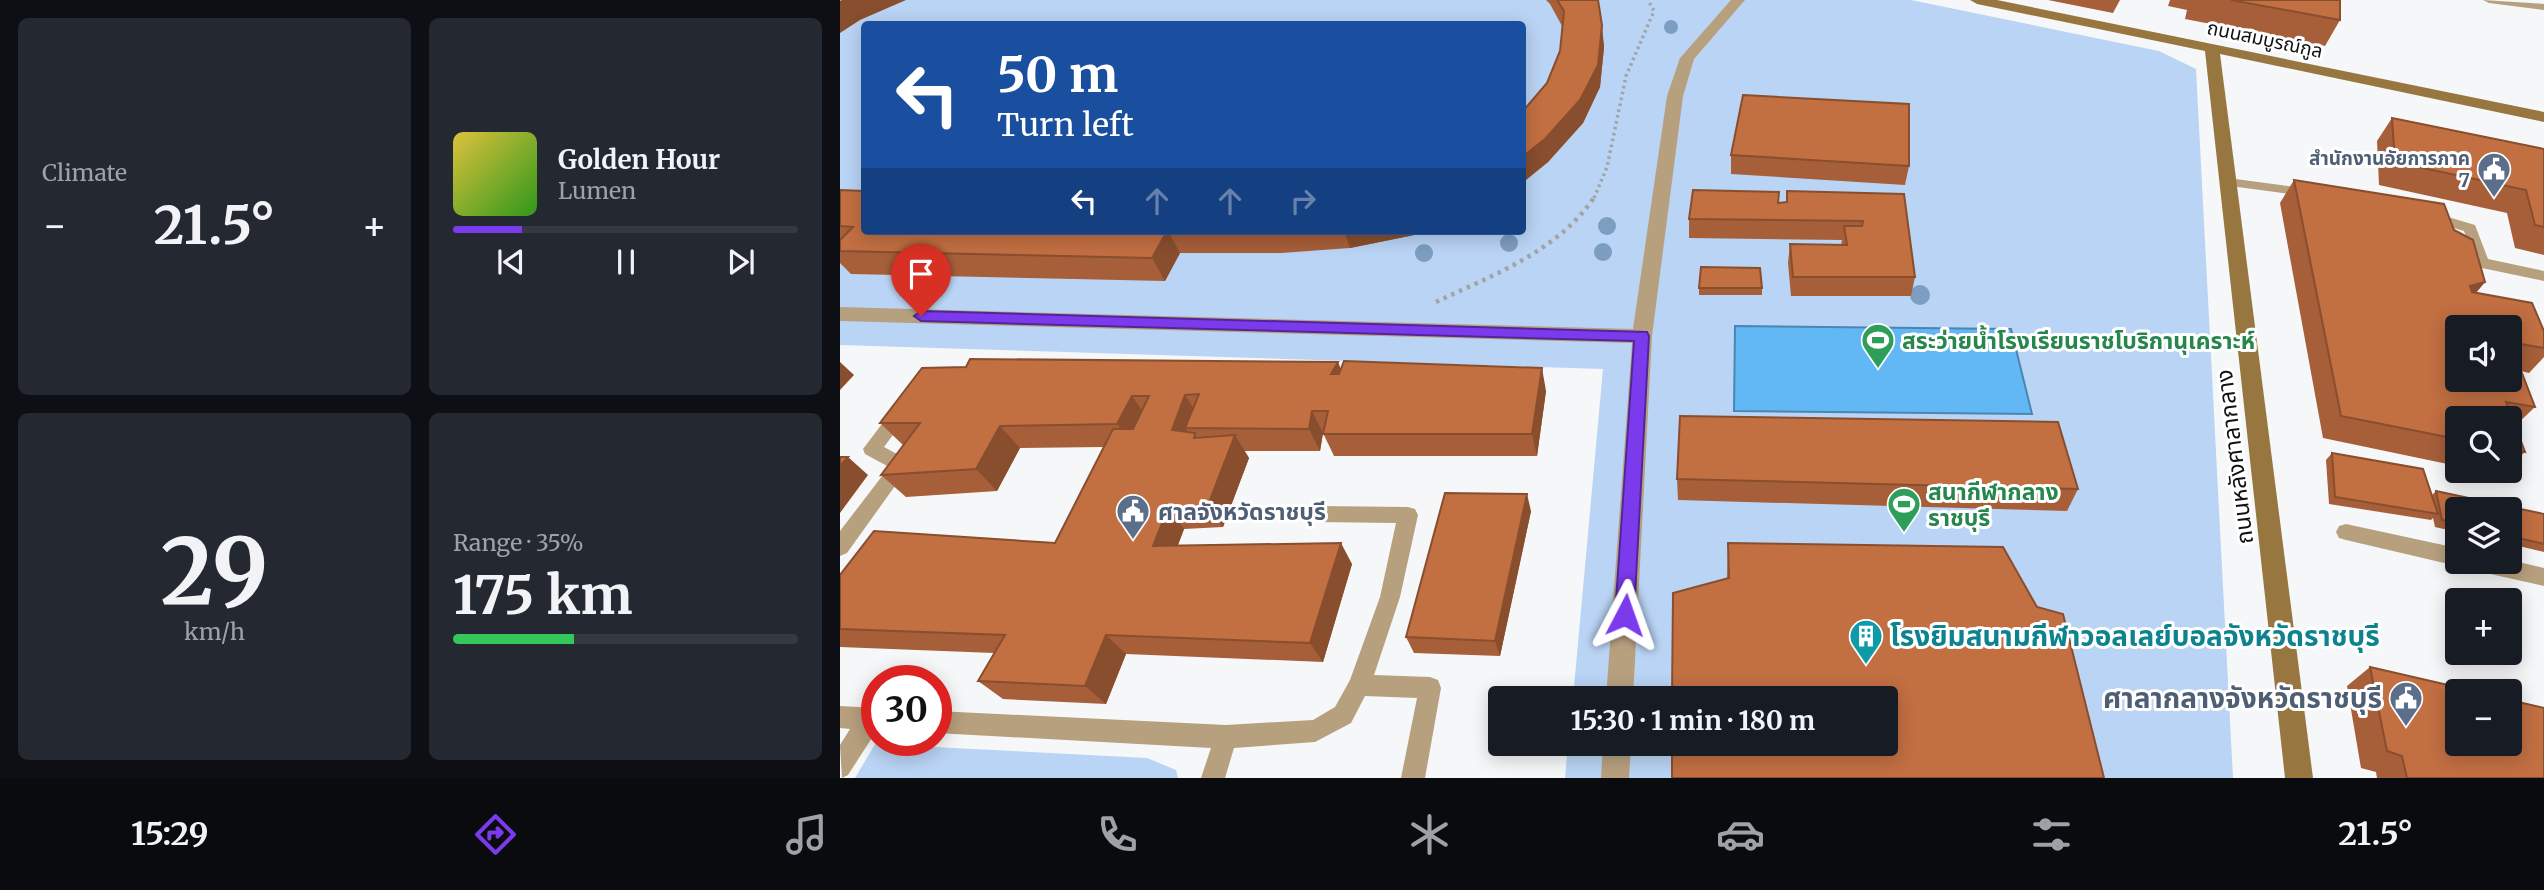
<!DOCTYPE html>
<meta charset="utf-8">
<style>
body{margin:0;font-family:Merriweather,"Noto Sans Thai",serif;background:#242831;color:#f1f3f6;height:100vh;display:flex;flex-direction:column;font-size:26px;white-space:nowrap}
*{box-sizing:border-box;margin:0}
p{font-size:23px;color:#9ea1a6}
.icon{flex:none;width:38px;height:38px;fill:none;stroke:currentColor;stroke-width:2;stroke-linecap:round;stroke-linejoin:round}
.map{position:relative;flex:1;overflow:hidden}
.side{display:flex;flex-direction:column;gap:18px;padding:18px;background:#0d0f14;width:840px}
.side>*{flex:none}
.guide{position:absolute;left:21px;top:21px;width:665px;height:214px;border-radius:7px;box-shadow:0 4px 18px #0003;background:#1a4fa0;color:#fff;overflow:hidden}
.fabs{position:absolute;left:1605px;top:315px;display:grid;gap:14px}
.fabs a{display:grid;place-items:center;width:77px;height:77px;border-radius:7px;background:#171b24;box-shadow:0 4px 18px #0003;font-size:35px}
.speed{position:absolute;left:21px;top:665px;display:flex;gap:14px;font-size:35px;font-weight:700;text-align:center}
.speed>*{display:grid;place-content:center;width:91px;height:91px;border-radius:50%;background:#171b24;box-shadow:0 4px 18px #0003;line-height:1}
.speed .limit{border:10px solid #d22;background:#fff;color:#111}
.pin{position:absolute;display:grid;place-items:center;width:60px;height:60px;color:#fff;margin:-72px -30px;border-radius:50% 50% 50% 0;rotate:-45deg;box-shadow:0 0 7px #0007}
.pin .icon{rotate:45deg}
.me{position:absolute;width:77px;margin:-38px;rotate:4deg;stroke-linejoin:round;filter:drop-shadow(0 0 5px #0008)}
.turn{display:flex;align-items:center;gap:24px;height:147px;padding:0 21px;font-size:32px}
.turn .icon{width:91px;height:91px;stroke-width:2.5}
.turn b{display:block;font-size:49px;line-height:60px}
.lanes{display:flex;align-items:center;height:66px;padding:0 21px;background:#0003;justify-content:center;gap:35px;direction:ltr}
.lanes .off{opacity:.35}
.big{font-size:52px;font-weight:700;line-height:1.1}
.side .tile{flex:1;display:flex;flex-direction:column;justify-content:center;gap:10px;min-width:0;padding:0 24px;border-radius:10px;background:#242831}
.side .dial{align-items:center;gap:0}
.dial b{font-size:91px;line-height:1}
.song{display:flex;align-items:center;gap:21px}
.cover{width:84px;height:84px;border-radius:10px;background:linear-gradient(135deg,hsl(50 70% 55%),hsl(110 70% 35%))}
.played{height:7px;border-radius:4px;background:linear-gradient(90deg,#7c3aed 20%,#363941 20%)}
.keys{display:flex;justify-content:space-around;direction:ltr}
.heat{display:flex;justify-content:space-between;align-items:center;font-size:38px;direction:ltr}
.charge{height:10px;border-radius:5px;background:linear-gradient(90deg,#34c759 35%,#363941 0)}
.side .tiles{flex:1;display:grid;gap:18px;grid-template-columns:repeat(2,1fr)}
.trip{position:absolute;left:648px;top:686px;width:410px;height:70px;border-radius:7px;background:#171b24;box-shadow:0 4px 18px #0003;font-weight:700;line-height:70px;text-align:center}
.menu{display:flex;height:112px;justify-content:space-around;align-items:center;background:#090b0e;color:#9ea1a6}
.menu .icon{width:49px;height:49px}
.menu .selected{color:#7c3aed}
.menu b{font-size:32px;color:#f1f3f6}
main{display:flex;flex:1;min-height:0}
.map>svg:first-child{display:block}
.green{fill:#bad4f5;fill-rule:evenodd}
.water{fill:#62b8f5;stroke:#4a86b1;stroke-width:2}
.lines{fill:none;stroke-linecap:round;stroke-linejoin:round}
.path-far1{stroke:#a1a3a4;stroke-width:3.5;stroke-dasharray:2.5 3.5;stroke-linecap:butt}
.path{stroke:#a1a3a4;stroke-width:4.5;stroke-dasharray:3.5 5;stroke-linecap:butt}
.lane{fill:#b7a07e;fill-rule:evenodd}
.street{fill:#b7a07e;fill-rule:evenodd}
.secondary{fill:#977640;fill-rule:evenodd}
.tree{fill:#7d9dc1}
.wall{fill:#a75f39}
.shaded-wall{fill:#884e2e}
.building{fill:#c26f42;stroke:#884e2e;stroke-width:2;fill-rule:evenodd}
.route{fill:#7c3aed;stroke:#51269a;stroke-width:2}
.labels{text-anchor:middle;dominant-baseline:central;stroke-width:6;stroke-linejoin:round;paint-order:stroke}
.far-street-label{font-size:19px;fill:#111112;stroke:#fff}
.far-service-label{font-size:19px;font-weight:bold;fill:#4e5e75;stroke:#fff;text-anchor:end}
.leisure-label{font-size:23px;font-weight:bold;fill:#27864d;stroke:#fff;text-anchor:start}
.street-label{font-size:23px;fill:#111112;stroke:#fff}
.service-label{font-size:23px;font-weight:bold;fill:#4e5e75;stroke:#fff;text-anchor:start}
.near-culture-label{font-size:28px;font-weight:bold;fill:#0d838f;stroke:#fff;text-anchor:start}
.near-service-label{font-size:28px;font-weight:bold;fill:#4e5e75;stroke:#fff;text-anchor:end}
</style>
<main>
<section class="side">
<div class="tiles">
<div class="tile"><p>Climate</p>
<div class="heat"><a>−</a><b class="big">21.5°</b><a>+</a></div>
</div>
<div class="tile">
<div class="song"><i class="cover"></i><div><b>Golden Hour</b><p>Lumen</p></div></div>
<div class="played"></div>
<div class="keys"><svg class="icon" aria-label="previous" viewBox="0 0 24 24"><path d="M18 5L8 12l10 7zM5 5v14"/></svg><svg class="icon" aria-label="pause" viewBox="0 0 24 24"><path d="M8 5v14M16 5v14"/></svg><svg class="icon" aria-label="next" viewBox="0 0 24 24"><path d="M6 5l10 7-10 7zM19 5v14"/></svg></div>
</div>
<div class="tile dial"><b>29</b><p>km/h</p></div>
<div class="tile"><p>Range · 35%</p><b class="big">175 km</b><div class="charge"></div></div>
</div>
</section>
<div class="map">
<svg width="1704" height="778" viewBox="0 0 1704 778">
<rect width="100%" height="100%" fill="#f5f7f9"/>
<!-- green -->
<g class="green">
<path d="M0,0H1071L1319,51L1356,69L1393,778H725L728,744H1045V698H733L763,369L0,345ZM24,24H682V231H24Z"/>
<path d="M35,744L307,758L336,770L338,778H15Z"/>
</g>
<!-- water -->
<path class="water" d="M895,326L1171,329L1192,414L894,411Z"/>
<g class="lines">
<!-- path-far1 -->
<path class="path-far1" d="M754,198L767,167L786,76L814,11L808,0"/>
<!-- path -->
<path class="path" d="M596,302C653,275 719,251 755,196"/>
<!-- lane -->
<g class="lane">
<path d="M1643,0L1704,4V10L1649,3Z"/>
<path d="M1388,178L1471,189L1478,193L1471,197L1383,185V179Z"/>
<path d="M1588,211L1635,225L1648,259L1704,271V281L1637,267L1624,231L1583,219L1581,216Z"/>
<path d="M60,406L66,408L69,413L44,447L68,460L70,465L7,553L0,556V531L49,467L25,454L23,449L54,408Z"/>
<path d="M476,506L568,507L575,509L578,515L560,597L534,675L590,677L598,680L601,688L585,778H561L577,698L525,696L511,723L475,742L394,748L385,778H361L371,748L96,733V711L386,725L473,720L495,707L510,680L540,597L556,523L476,522L469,520L466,514L469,508Z"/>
<path d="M1506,524L1617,548V562H1625L1617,566L1506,540L1499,538L1496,532L1499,526Z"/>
<path d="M1670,560L1704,568V586L1637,571L1630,568L1627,562Z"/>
<path d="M0,706L37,708V730L8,775L2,778L0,745L10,729L0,728Z"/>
</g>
<!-- street -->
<g class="street">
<path d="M891,0H905L854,59L843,96L812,336L793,698H766L792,343L0,321V307L793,329L827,96L840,58Z"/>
<path d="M763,744H791L789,778H761Z"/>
</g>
<!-- secondary -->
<path class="secondary" d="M1130,0H1157L1704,112V122L1380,54L1473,778H1445L1365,51L1137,4Z"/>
</g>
<!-- trees -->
<g class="tree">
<circle cx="831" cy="27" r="7"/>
<circle cx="767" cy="226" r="9"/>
<circle cx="669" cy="243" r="9"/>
<circle cx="763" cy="252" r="9"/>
<circle cx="584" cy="253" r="9"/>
<circle cx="1080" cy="295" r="10"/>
</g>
<!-- wall -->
<g class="wall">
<path d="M706,0H758L764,47L760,87L743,123L708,162L682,183V112L707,83L720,51L722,26L710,4Z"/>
<path d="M1208,0H1280L1273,13Z"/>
<path d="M1330,0H1500V20L1485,46L1345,19L1347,10L1328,6Z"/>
<path d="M1552,118L1704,149V255L1675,248L1667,213L1539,185L1537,141Z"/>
<path d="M891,155L1069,166L1065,185L891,174Z"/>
<path d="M1454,180L1614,230L1645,282L1636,293L1704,331V357L1689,373L1681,371L1695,407L1675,426L1685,452L1670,466V418H1617V466L1483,438L1440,203Z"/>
<path d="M0,190L24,231H594L510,248L441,253H340L325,281L11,274L0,263Z"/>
<path d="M947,191L1064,194L1075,277L1071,296H951L948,263L950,244L1001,245L1002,240L849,238V219L938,203L946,202Z"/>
<rect x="859" y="288" width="63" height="7"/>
<path d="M501,369L706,391L697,456H494L483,433L480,451H404L409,458L383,527L344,529L338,545L512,564L483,662L286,654L266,704L163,699L138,681L154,653L0,647V575L215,543L264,447L180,448L157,491L66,497L41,475L63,445L40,423Z"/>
<path d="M1492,453L1592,495L1596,491L1704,514V552L1670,544V509H1617V532L1595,527L1593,518L1591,520L1489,504L1486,460Z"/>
<path d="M1642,471H1664L1660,474Z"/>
<path d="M837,479L1238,489L1227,511L838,500Z"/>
<path d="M691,511L660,656L574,653L566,637Z"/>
<path d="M888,543L1264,778L887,578Z"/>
<path d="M1530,667L1704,778H1537L1536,772L1521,768L1507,686Z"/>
</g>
<!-- shaded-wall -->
<g class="shaded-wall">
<path d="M2,0H66L20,20L0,33V1Z"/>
<path d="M762,25L764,47L760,87L743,123L708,162L682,183V157Z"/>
<path d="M327,231H328L340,253L325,281L312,258Z"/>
<path d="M504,231H594L510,248Z"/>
<path d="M1645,282L1625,305L1630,286Z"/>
<path d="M0,362L14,375L0,390Z"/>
<path d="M498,362L507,384L491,374Z"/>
<path d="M702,368L706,391L697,456L692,434Z"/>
<path d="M345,395L359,417L345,428L352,438L332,430Z"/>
<path d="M292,396L308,419L294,446L277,424Z"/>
<path d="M472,411L483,433L480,451L469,429Z"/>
<path d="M160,426L180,448L157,491L136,469Z"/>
<path d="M395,435L409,458L383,527L368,505Z"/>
<path d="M8,457L28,475L0,513V466Z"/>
<path d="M687,494L691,511L660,656L655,641Z"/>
<path d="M328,508L344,529L330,566L313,546Z"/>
<path d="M501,543L512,564L483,662L470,643Z"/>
<path d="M266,635L286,654L266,704L245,686Z"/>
</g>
<!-- building -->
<g class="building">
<path d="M717,0H758L762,25L758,65L740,100L705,139L682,157V112L707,83L720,51L724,11Z"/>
<path d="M1391,0H1500V20Z"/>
<path d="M903,95L1069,104V166L891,155Z"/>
<path d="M1552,118L1704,149V227L1695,225L1686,190L1555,162Z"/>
<path d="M1454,180L1604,204L1614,230L1633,240L1645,282L1630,286L1632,292L1692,303L1704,331V348L1670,342L1695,407L1666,402L1685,452L1670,449V418H1617V439L1501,416ZM1617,327H1670V380H1617Z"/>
<path d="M0,190L24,191V231H327L312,258L0,251V240L13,227L0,226Z"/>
<path d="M853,190L939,192L938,203L947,202V191L1064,194L1075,277H953L950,244L1007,245L1004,226H1022L1023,221L849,219Z"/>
<path d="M861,267L920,268L922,288H859Z"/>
<path d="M130,359L498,362L491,374H499L504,361L702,368L692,434H483L488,411H472L469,429L345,428L359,394L345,395L332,430L355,433L354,438L395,435L368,505L328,508L313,546L501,543L470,643L266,635L245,686L138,681L165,635L0,629V575L34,531L215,543L273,429H293L309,396H292L277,424L160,426L136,469L41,475L80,423H40L82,368L126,367Z"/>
<path d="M840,416L1218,422L1238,489L837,479Z"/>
<path d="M1492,453L1583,469L1598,514L1495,497Z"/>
<path d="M0,457H8L0,466Z"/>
<path d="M1596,491L1704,514V544L1670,536V509H1617V523L1602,520Z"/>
<path d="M605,493L687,494L655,641L566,637Z"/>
<path d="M888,543L1163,547L1197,607L1223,614L1264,778H832V744H1045V698H832L833,593L889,578Z"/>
<path d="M1530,667L1634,691H1617V744H1670V700L1704,708V778H1567L1562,756L1547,751Z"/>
</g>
<!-- route -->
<path class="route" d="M81,311L807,332L809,336L794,615L792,621L785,623L778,621L775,615L794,341L81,321L74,316Z"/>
<!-- icons -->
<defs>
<symbol id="civic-pin" viewBox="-11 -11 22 30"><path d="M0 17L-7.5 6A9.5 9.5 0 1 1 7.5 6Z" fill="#5c6f8a" stroke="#fff"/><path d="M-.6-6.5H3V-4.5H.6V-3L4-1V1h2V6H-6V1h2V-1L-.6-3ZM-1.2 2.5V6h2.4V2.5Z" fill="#fff"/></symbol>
<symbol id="stadium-pin" viewBox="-11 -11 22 30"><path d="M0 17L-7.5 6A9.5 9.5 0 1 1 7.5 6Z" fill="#2e9e5b" stroke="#fff"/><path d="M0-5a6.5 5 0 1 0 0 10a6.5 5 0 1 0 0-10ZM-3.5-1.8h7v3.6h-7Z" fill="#fff"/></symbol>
<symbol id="building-pin" viewBox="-11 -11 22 30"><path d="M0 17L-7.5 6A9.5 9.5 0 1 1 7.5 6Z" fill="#0f9aa8" stroke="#fff"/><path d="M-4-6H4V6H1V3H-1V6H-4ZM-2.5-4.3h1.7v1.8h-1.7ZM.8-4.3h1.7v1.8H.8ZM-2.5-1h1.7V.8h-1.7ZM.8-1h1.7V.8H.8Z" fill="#fff"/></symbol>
</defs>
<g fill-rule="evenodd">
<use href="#civic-pin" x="1635" y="150" width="38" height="52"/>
<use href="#stadium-pin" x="1019" y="321" width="38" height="52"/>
<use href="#stadium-pin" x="1045" y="485" width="38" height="52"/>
<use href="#civic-pin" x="274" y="492" width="38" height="52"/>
<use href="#building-pin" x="1007" y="617" width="38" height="52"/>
<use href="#civic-pin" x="1547" y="679" width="38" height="52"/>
</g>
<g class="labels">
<!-- far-street labels -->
<g class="far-street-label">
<text transform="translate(1425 39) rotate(12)">ถนนสมบูรณ์กูล</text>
</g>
<!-- far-service labels -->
<g class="far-service-label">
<text x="1630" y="158">สำนักงานอัยการภาค<tspan x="1630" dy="22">7</tspan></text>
</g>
<!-- leisure labels -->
<g class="leisure-label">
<text x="1062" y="340">สระว่ายน้ำโรงเรียนราชโบริกานุเคราะห์</text>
<text x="1088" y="491">สนากีฬากลาง<tspan x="1088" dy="26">ราชบุรี</tspan></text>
</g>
<!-- street labels -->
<g class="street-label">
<text transform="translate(1394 457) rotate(-97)">ถนนหลังศาลากลาง</text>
</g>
<!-- service labels -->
<g class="service-label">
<text x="318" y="511">ศาลจังหวัดราชบุรี</text>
</g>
<!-- near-culture labels -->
<g class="near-culture-label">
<text x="1050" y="636">โรงยิมสนามกีฬาวอลเลย์บอลจังหวัดราชบุรี</text>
</g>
<!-- near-service labels -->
<g class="near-service-label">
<text x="1542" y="698">ศาลากลางจังหวัดราชบุรี</text>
</g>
</g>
</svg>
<div class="fabs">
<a><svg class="icon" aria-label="sound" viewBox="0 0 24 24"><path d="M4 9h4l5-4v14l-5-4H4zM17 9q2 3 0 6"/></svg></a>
<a><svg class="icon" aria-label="search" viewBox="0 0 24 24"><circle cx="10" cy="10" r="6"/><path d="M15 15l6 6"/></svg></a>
<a><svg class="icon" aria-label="layers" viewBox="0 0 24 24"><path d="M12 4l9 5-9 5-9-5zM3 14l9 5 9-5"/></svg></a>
<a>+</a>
<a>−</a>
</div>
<div class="speed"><div class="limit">30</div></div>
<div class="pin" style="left:81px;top:316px;background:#d93025"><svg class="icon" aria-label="arrive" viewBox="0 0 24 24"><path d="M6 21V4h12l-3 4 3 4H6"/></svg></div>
<svg class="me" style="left:785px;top:615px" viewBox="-20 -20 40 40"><path d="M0-17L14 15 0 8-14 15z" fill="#7c3aed" stroke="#fff" stroke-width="4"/></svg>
<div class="trip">15:30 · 1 min · 180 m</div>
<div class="guide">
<div class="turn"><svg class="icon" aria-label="left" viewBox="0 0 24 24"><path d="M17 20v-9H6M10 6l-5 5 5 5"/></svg><div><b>50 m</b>Turn left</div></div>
<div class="lanes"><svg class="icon" aria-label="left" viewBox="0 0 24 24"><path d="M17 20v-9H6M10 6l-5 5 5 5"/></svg><svg class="icon off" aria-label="ahead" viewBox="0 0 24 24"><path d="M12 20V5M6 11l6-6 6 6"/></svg><svg class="icon off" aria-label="ahead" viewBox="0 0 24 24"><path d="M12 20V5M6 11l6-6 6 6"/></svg><svg class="icon off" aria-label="right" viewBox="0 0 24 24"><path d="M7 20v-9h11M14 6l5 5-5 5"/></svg></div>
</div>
</div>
</main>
<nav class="menu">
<b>15:29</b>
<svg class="icon selected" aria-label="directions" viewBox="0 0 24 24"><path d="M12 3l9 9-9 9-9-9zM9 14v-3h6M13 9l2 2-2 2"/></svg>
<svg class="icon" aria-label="music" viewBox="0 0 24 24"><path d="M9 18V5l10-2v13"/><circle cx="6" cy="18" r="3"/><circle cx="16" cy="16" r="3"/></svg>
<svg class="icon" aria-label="phone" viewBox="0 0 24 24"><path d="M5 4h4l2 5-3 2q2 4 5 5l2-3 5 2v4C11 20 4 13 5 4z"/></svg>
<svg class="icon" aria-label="climate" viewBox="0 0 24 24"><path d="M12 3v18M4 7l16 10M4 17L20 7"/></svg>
<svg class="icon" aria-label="car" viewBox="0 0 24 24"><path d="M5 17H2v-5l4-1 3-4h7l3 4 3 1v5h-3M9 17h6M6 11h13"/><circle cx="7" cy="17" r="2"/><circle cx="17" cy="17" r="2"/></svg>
<svg class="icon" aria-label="filters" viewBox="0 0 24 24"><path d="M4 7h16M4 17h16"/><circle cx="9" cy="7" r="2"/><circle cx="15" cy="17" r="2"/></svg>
<b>21.5°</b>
</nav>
